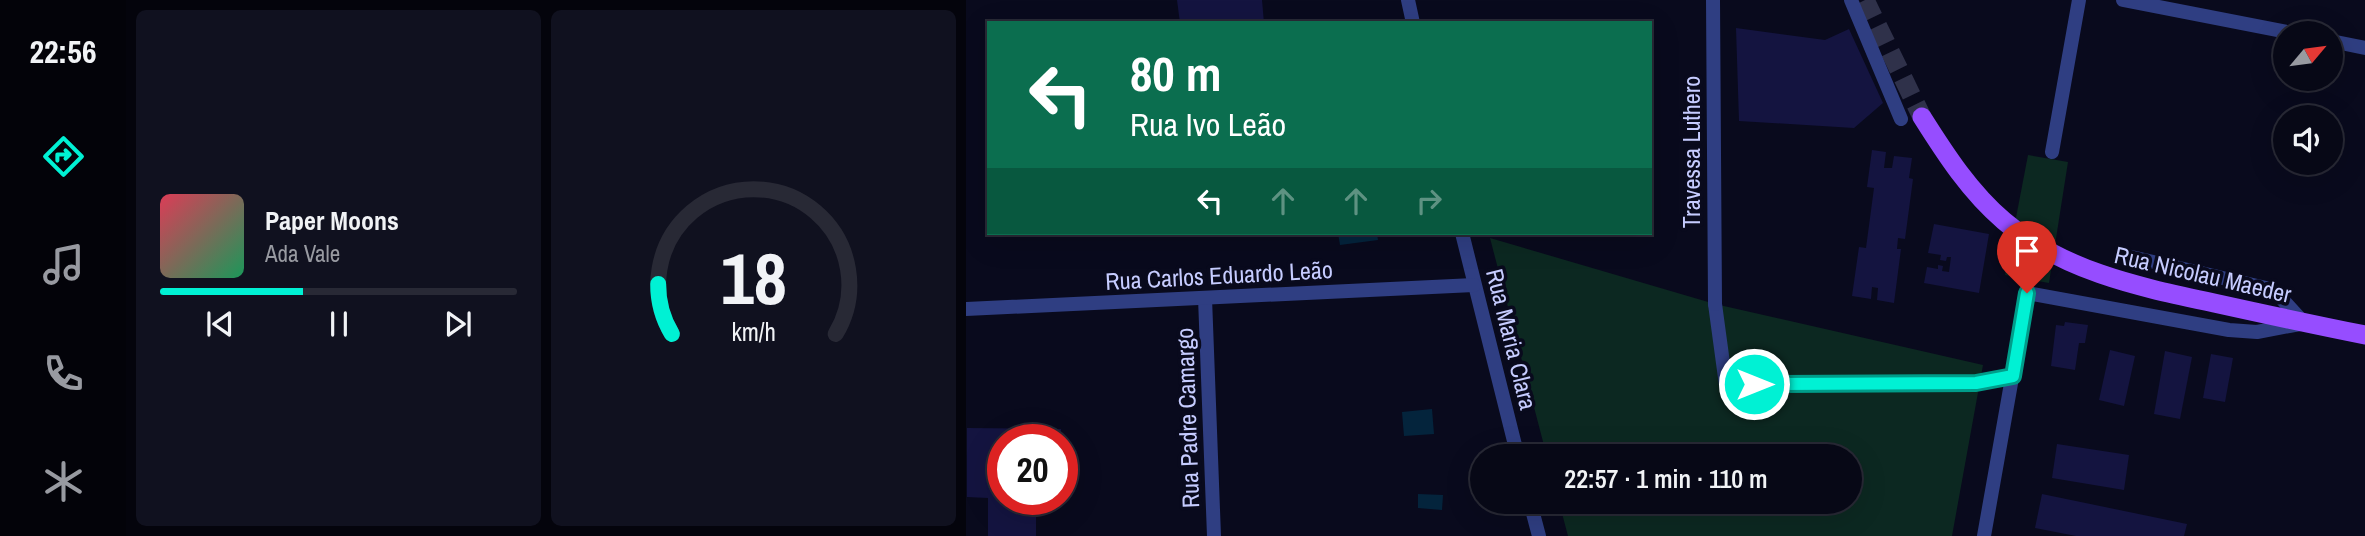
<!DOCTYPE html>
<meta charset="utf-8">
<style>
body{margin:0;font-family:"Archivo Narrow",sans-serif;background:#10111f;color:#f1f3f6;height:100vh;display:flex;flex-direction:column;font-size:26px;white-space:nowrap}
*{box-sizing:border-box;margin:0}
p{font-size:23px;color:#989aa1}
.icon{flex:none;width:38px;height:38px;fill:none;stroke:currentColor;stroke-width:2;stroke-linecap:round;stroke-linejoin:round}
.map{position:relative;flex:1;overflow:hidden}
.sheet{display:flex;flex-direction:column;gap:10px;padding:10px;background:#04040c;width:840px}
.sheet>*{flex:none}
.banner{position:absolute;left:21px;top:21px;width:665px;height:214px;border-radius:0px;box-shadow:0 7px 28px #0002,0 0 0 2px #282935;background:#0b6e4f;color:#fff;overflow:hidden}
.needle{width:46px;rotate:61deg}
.controls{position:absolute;left:1307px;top:21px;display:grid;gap:14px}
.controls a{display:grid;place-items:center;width:70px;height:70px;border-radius:50%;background:#070816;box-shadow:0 7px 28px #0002,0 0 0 2px #282935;font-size:35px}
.speed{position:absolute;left:21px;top:424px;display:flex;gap:14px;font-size:35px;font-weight:700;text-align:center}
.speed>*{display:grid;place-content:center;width:91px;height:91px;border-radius:50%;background:#070816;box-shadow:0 7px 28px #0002,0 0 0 2px #282935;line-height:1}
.speed .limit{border:10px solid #d22;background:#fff;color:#111}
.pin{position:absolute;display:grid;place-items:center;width:60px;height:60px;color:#fff;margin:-72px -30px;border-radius:50% 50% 50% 0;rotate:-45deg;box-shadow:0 0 7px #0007}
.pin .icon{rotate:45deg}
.me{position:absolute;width:77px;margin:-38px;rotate:90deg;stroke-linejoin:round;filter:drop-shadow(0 0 5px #0008)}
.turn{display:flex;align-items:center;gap:24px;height:147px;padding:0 28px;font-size:32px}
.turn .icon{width:91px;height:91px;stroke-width:2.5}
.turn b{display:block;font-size:49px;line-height:60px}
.lanes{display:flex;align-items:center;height:66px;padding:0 28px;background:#0003;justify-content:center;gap:35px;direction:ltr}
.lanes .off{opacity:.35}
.sheet .widget{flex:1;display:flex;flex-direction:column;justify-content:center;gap:10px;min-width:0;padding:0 24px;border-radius:10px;background:#10111f}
.sheet .dial{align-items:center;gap:0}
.dial svg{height:182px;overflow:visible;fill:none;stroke:#282935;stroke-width:7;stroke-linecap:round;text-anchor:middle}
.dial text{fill:#f1f3f6;stroke:none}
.song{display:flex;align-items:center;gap:21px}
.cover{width:84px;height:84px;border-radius:10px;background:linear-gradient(135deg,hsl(350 70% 55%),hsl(150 70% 35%))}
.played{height:7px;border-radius:4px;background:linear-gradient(90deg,#00f1d4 40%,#282935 40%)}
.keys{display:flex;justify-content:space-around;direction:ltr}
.sheet .tiles{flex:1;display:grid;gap:10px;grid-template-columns:repeat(2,1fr)}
.trip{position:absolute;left:504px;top:444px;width:392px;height:70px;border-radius:35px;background:#070816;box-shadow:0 7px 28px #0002,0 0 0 2px #282935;font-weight:600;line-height:70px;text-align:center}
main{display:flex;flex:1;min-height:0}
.tabs{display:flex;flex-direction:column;width:126px;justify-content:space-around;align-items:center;background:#030309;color:#989aa1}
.tabs .icon{width:49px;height:49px}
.tabs .current{color:#00f1d4}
.tabs b{font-size:32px;color:#f1f3f6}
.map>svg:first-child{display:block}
.green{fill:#0c2821}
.water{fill:#04243c}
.building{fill:#141440}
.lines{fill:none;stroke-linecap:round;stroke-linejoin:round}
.primary-tunnel{stroke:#2f314a;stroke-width:19;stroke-dasharray:19 10;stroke-linecap:butt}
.service{stroke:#2f3e82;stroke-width:14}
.minor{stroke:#2f3e82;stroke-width:14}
.tertiary{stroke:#2f3e82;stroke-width:14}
.primary{stroke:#964dff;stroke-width:19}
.route-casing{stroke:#009d8a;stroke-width:18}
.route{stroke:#00f1d4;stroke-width:12}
.labels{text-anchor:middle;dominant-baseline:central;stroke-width:7;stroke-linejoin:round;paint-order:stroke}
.street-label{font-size:24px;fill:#c6ccff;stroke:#090a1d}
</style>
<main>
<nav class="tabs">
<b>22:56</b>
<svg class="icon current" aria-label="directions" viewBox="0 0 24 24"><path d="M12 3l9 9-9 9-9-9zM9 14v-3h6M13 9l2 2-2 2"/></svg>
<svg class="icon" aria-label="music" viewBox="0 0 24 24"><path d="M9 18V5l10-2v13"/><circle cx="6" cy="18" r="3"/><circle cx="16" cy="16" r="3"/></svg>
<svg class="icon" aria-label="phone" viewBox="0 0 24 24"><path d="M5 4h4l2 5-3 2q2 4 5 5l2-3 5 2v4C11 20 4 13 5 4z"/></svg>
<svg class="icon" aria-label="climate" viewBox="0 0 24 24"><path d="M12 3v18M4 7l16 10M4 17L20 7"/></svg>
</nav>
<section class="sheet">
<div class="tiles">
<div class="widget">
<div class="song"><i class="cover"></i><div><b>Paper Moons</b><p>Ada Vale</p></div></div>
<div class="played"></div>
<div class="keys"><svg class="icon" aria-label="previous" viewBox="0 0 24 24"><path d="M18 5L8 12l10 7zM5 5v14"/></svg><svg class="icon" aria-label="pause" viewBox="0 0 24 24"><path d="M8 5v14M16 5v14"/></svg><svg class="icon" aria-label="next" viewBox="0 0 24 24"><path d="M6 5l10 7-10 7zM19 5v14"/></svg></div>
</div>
<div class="widget dial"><svg viewBox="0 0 100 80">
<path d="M14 69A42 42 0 1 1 86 69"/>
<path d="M14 69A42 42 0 0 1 8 47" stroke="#00f1d4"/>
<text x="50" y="56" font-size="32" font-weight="700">18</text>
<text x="50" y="72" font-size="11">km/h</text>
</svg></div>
</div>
</section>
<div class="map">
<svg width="1399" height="536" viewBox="0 0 1399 536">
<rect width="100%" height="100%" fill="#090a1d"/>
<!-- green -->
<g class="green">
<path d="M1062,155L1102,162L1083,283L1039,275Z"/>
<path d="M524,238L749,304L1017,365L986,536H602L593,502H884V457H581Z"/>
</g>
<!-- water -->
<g class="water">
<path d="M372,233H411L412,240L374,245Z"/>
<path d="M466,409L468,434L438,436L436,412Z"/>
<path d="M452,494L477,495L476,510L452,508Z"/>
</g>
<!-- building -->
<g class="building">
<path d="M211,0H296L298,23H214Z"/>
<path d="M770,28L859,40L883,29L917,103L888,128L773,121Z"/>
<path d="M906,150L920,152L918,168H926L928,156L946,158L943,178L947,179L939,239L932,238L931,249H935L928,303L911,300L912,288L906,287L905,299L886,296L893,247L900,248L908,188L901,187Z"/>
<path d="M968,224L1023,234L1013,293L958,283L961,267L972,269V265L977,266L976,271L983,272L985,257H981L980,261L974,260L975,255L962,253Z"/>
<path d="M1099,322L1122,325L1119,343H1113L1109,370L1085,366L1090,325L1098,326Z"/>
<path d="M1144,350L1169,356L1158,406L1133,400Z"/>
<path d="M1199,351L1226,357L1214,419L1188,414Z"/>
<path d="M1245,354L1267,358L1259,402L1237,398Z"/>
<path d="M1,428L95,429V439H37V499H70V536H22V498L1,497Z"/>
<path d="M1091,444L1163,455L1158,490L1086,478Z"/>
<path d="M1076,494L1221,524L1218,536H1110L1069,528Z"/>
</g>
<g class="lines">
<!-- primary-tunnel -->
<path class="primary-tunnel" d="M899,0L956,117"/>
<!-- service -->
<path class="service" d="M749,304L760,385L1011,383L1047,376"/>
<!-- minor -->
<g class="minor">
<path d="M442,0L447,23"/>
<path d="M747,0L749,304"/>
<path d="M885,0L935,119"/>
<path d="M1086,152L1113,0"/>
<path d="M496,233L552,457"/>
<path d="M1161,256L1300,288L1316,299L1338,323"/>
<path d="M239,298L248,536"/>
<path d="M0,309L508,285"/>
<path d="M564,502L573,536"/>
<path d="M1018,536L1061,293L1263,330L1291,332L1334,324"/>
</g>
<!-- tertiary -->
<g class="tertiary">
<path d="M1157,0L1326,33"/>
<path d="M1365,41L1399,48"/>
</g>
<!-- primary -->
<path class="primary" d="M956,117C980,155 1004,192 1038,221C1098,272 1174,287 1248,303C1298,314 1349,325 1399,335"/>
</g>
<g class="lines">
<defs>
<path id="route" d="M788,384L1010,383L1047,376L1061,293"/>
</defs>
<!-- route casing -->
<use href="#route" class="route-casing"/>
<!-- route -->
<use href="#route" class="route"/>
</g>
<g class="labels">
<!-- street labels -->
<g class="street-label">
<text transform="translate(725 152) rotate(-90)">Travessa Luthero</text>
<text transform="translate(1237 274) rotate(13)">Rua Nicolau Maeder</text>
<text transform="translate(253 275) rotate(-3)">Rua Carlos Eduardo Leão</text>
<text transform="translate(546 339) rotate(76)">Rua Maria Clara</text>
<text transform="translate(221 418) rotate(-92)">Rua Padre Camargo</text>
</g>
</g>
</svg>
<div class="controls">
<a><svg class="needle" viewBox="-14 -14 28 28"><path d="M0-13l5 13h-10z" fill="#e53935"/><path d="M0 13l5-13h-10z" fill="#989aa1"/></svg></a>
<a><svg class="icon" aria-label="sound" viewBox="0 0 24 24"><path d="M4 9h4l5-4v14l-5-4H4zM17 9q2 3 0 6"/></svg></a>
</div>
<div class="speed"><div class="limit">20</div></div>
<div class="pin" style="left:1061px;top:293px;background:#d93025"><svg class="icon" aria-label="arrive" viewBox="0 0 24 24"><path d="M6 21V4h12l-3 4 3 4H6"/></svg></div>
<svg class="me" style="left:788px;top:384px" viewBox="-20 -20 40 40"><circle r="17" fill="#00f1d4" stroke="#fff" stroke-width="3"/><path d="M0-11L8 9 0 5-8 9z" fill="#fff"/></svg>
<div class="trip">22:57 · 1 min · 110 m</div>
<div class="banner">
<div class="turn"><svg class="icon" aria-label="left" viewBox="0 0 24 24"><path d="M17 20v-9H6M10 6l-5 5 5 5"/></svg><div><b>80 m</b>Rua Ivo Leão</div></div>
<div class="lanes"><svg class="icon" aria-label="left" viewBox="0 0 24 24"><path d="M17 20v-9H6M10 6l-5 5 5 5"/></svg><svg class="icon off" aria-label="ahead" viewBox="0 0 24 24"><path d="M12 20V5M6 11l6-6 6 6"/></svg><svg class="icon off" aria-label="ahead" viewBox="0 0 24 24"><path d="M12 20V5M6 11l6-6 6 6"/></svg><svg class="icon off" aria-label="right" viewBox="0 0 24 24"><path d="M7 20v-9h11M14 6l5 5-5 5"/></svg></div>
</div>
</div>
</main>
